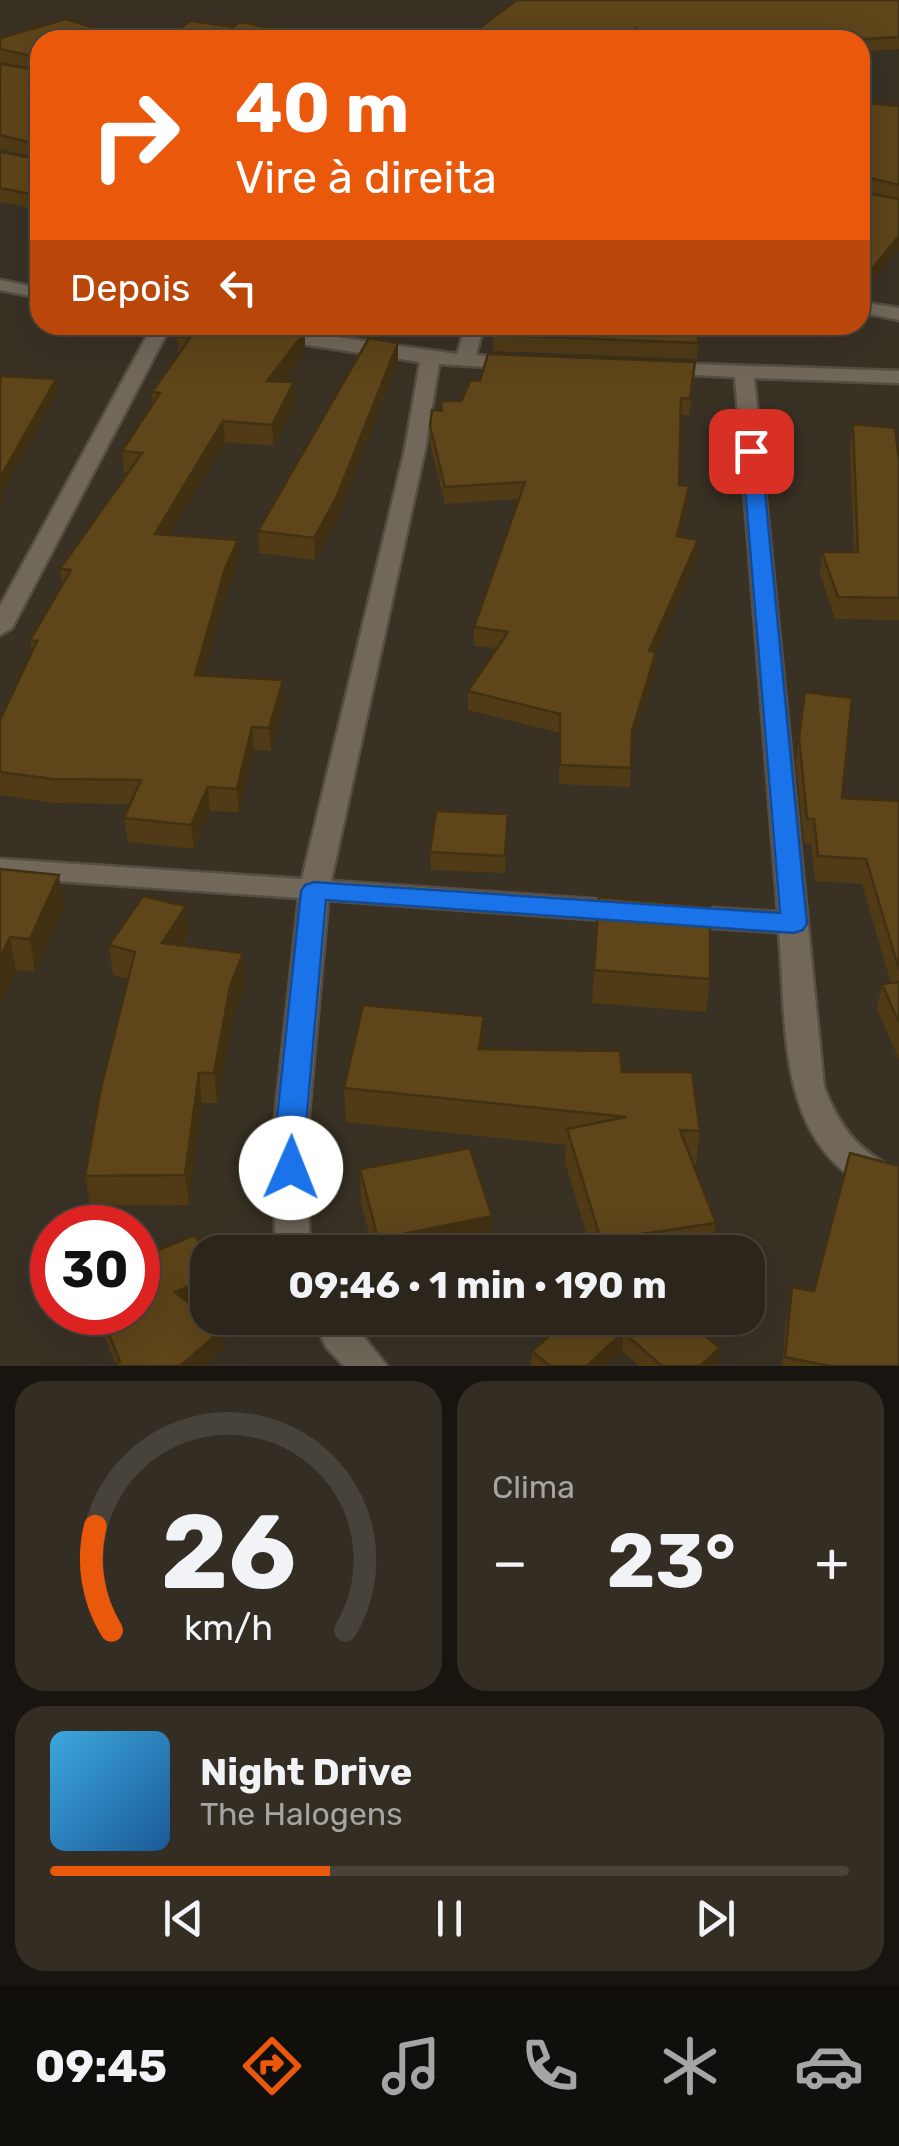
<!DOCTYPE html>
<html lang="pt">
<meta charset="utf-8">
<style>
body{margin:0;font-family:Rubik,sans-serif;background:#332d24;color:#f1f3f6;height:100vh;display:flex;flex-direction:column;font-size:38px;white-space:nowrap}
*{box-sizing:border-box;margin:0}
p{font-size:32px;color:#a6a5a3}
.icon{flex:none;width:55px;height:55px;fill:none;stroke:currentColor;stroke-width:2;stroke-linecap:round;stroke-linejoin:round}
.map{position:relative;height:1366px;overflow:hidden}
.sheet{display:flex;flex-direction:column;gap:15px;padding:15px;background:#18140f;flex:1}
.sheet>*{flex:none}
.hud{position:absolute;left:30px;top:30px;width:840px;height:305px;border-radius:30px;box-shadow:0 10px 40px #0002,0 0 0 2px #47423a;background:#ea580c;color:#fff;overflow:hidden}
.speed{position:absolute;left:30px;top:1205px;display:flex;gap:20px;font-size:50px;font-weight:700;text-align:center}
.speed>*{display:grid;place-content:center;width:130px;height:130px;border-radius:50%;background:#2b251b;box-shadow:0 10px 40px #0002,0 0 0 2px #47423a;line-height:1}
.speed .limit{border:15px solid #d22;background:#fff;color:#111}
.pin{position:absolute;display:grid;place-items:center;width:85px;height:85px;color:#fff;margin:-42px;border-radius:20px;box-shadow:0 5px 15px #0006}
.me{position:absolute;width:110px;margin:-55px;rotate:1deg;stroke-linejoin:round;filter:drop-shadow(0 0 8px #0008)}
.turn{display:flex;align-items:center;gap:35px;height:210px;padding:0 40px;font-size:45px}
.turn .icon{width:130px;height:130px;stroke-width:2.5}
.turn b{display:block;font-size:70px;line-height:85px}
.then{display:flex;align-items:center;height:95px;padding:0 40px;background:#0003;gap:20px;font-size:38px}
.big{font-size:75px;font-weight:700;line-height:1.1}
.sheet .widget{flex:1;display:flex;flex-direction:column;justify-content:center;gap:15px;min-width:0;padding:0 35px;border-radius:30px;background:#332d24}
.sheet .dial{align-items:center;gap:0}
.dial svg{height:260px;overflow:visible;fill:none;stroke:#47423a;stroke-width:7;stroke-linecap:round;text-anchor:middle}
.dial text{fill:#f1f3f6;stroke:none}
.song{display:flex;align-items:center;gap:30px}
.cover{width:120px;height:120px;border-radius:15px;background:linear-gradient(135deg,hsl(200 70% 55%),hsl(210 70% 35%))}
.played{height:10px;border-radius:5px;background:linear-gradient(90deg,#ea580c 35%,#47423a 35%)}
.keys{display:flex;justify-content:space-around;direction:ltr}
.heat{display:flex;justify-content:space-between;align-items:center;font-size:55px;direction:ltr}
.sheet .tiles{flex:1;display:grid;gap:15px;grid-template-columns:1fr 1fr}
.widget:last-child{grid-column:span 2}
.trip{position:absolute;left:190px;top:1235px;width:575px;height:100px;border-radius:30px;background:#2b251b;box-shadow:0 10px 40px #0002,0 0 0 2px #47423a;font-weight:700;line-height:100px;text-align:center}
.dock{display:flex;height:160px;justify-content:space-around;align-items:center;background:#110f0b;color:#a6a5a3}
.dock .icon{width:70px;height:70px}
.dock .selected{color:#ea580c}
.dock b{font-size:45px;color:#f1f3f6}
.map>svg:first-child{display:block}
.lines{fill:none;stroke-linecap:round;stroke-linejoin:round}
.minor-casing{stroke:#554e43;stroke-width:5}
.minor{fill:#71685a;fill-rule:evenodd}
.wall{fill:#513b16}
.shaded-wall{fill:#423012}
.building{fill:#5e451a;stroke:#423012;stroke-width:2.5}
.route{fill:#1a73e8;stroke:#114b97;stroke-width:2.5}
</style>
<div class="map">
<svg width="899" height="1366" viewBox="0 0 899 1366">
<rect width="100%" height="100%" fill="#393124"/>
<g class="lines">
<defs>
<g id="minor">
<path d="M0,280L40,288V298L0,290Z"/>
<path d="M860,302L899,308V320L860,312Z"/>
<path d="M153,325H171L12,628L0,635V606Z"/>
<path d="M206,325H252L457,354L466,325H484L476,355L526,359V367L519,369L439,364L425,449L331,881L633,902L643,905L648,912L643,919L633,922L328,900L307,1136L309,1232L319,1252H285L275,1232L273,1136L299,898L0,877V859L302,879L405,449L420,362L215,331Z"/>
<path d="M664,363L899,371V383L754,378L824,1087C840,1129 858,1151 899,1171V1201C774,1159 788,1040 779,932L678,926L668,923L663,916L668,909L678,906L778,912L735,377L657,373L654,369Z"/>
<path d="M313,1318H349L387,1366H344L326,1347Z"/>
</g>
</defs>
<!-- minor casing -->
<use href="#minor" class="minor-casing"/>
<!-- minor -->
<use href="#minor" class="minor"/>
</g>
<!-- wall -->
<g class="wall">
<path d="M899,0V49L860,52V40H464Z"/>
<path d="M0,38L40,40V210L0,202V152L38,159L39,158L0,149V64L38,70L0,62Z"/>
<path d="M860,102L899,106V199L861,190Z"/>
<path d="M860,192L899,199V249L865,290L860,289Z"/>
<path d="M40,243V266L32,265L30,250Z"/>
<path d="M496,325H751L749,334L701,330L697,359L493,351V335Z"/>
<path d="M177,337L305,352L283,382H294L295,403L274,446L225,442L169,535L239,562L227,591L204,675L284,703L271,751L254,750L239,812L210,811L194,849L128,842L124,818L131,804L55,803L0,795V720L32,652L30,640L62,585L60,569L128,472H124L122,451L153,402L152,392L179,354Z"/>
<path d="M398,343V362L338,518L315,560L259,553L258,531Z"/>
<path d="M694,378L689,415H680L679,485L688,503L680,537L698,540L697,558L656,652L655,671L631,747L630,787L559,784L560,733L468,710V691L497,648L474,646V627L519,499L445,504L430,443V426L441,411V401H461L480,381Z"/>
<path d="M853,424L899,460V620L835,619L820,574L822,552H854L850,445Z"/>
<path d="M805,692L842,798L899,801V1059L877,1009L882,984L891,983L862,884L815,881L811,844L804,843L796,761Z"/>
<path d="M508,814L505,873L431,870L430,852Z"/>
<path d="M0,869L64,907L35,972L16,970L0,1005Z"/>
<path d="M599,897L710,979L706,1012L592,1003Z"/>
<path d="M186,906L189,935L183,946L246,983L233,1016L217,1103H202L189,1205L90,1206L85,1176L129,979L113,975L109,945Z"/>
<path d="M483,1050L622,1072L700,1131L696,1164H693L716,1223L712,1252H592L565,1162L566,1145L346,1122L344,1088Z"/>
<path d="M360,1169L492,1216L491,1250L479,1252H374L361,1203Z"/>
<path d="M208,1258V1298L191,1304L224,1348L203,1366H114L116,1364L94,1312H138Z"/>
<path d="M792,1287L814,1291L899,1366H782L786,1321Z"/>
<path d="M570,1318L720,1348L718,1366H639L622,1351L605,1366H531L532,1351Z"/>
</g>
<!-- shaded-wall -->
<g class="shaded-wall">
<path d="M636,28L635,40H616Z"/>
<path d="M899,236V249L865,290L867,275Z"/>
<path d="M305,332V352L269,401L267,381Z"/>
<path d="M398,343V362L338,518L315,560L314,538Z"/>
<path d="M56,379L58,393L2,494L3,500L0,504V478Z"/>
<path d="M294,382L295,403L274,446L272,425Z"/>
<path d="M223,421L225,442L157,556L155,534Z"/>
<path d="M689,486L688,503L676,554L677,536Z"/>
<path d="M238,540L239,562L227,591L198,698L195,675L225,569Z"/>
<path d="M698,540L697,558L648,670L649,651Z"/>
<path d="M656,652L655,671L631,750L632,731Z"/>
<path d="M283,680L284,703L271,751L269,728Z"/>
<path d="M252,727L254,750L239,812L237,789Z"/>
<path d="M208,787L210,811L194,849L191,825Z"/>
<path d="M59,875L64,907L35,972L30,939Z"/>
<path d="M186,906L189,935L165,972L162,943Z"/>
<path d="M10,937L16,970L0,1005V958Z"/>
<path d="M243,953L246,983L233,1016L217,1103L214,1073L230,987Z"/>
<path d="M484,1016V1049H479Z"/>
<path d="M199,1073L202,1103L189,1205L185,1175Z"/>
<path d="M492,1216L491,1250L479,1252H378V1239Z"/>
<path d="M208,1278V1298L178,1310L175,1292Z"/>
<path d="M222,1330L224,1348L203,1366H180Z"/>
<path d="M623,1332L622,1351L605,1366H587Z"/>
<path d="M720,1348L718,1366H700Z"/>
</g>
<!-- building -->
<g class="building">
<path d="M517,0H899V37L849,40H644L636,28L616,40H464Z"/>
<path d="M66,19L132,40H40V58L0,49V38Z"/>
<path d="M191,21L233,27L240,22L336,40H160Z"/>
<path d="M0,64L38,70L40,64V145L0,135Z"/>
<path d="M860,102L899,106V185L862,176L860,178Z"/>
<path d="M0,152L38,159L40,157V196L0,188Z"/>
<path d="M860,192L899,199V236L867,275L860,273Z"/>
<path d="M40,243V252L30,250Z"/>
<path d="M187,325H265L305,332L267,381L294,382L272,425L223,421L155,534L238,540L225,569L195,675L283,680L269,728L252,727L237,789L208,787L191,825L124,818L141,780L52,779L0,772V720L37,641L30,640L71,570L60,569L142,453L122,451L160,393L152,392L190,338L177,337Z"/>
<path d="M496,325H700L698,343L493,335Z"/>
<path d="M369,338L398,343L337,496L314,538L258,531Z"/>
<path d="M488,354L695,362L690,399L681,398L679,485L689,486L677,536L698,540L649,651L656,652L632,731L631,768L560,765V714L468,691L508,632L474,627L525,482L445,487L430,426L432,410L442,411L441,401H461L471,380L480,381Z"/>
<path d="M0,376L56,379L0,478Z"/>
<path d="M853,424L895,428L899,460V598L838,597L822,552H858Z"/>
<path d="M805,692L852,698L842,798L899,801V970L866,859L818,856L814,819H807L799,737Z"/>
<path d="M436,811L508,814L505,856L430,852Z"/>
<path d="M0,869L59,875L30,939L10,937L0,958Z"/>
<path d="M143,896L186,906L162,943L243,953L230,987L214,1073H199L185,1175L85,1176L101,1088L135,952L109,945Z"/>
<path d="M599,897L710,906V979L594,970Z"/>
<path d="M899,982V1023L882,984Z"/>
<path d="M363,1005L484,1016L479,1049L620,1051L622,1072H692L700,1131L680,1130L716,1223L601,1240L567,1129L626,1117L344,1088Z"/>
<path d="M470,1148L492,1216L378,1239L360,1169Z"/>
<path d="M850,1153L899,1166V1366H829L785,1357L792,1287L814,1291Z"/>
<path d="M195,1235L208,1258V1278L175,1292L222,1330L180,1366H114L120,1361L99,1312H138V1258Z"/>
<path d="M570,1318H683L720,1348L700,1366H662L623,1332L587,1366H550L532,1351Z"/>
</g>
<!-- route -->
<path class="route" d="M751,446L761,451L807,924L803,930L794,933L326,900L305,1136L306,1168L302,1177L291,1180L280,1177L275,1168V1136L301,891L305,885L314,882L780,913L742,451Z"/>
</svg>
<div class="speed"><div class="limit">30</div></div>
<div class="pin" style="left:751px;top:451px;background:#d93025"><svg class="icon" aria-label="arrive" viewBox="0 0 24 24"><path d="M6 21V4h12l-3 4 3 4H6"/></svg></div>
<svg class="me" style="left:291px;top:1168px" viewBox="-20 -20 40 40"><circle r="19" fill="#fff"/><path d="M0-13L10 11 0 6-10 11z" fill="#1a73e8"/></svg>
<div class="trip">09:46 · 1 min · 190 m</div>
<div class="hud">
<div class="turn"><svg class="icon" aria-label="right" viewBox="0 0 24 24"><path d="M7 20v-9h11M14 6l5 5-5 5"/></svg><div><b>40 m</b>Vire à direita</div></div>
<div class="then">Depois<svg class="icon" aria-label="left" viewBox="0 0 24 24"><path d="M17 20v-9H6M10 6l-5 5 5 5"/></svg></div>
</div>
</div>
<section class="sheet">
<div class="tiles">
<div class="widget dial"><svg viewBox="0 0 100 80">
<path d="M14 69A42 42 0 1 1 86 69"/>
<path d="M14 69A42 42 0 0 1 9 37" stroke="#ea580c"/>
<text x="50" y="56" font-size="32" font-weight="700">26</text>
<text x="50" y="72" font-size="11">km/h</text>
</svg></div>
<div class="widget"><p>Clima</p>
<div class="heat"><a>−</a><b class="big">23°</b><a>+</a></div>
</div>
<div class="widget">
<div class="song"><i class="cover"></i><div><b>Night Drive</b><p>The Halogens</p></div></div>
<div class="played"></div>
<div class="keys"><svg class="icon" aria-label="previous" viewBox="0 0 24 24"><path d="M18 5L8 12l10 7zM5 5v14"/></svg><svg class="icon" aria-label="pause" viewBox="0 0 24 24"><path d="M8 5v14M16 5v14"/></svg><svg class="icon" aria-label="next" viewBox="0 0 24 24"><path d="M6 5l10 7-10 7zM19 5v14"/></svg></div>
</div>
</div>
</section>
<nav class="dock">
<b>09:45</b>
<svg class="icon selected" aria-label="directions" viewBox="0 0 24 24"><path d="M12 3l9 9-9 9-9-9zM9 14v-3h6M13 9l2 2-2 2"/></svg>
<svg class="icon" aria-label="music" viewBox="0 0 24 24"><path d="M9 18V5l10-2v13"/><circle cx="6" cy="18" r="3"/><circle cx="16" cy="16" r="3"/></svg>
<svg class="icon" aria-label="phone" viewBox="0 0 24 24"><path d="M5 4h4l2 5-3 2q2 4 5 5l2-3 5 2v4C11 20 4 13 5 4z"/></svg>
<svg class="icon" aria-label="climate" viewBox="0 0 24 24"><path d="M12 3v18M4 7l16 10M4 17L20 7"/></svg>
<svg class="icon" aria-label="car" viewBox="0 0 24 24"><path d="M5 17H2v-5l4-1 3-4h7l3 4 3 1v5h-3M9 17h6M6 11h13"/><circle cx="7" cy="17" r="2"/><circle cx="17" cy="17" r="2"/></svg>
</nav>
